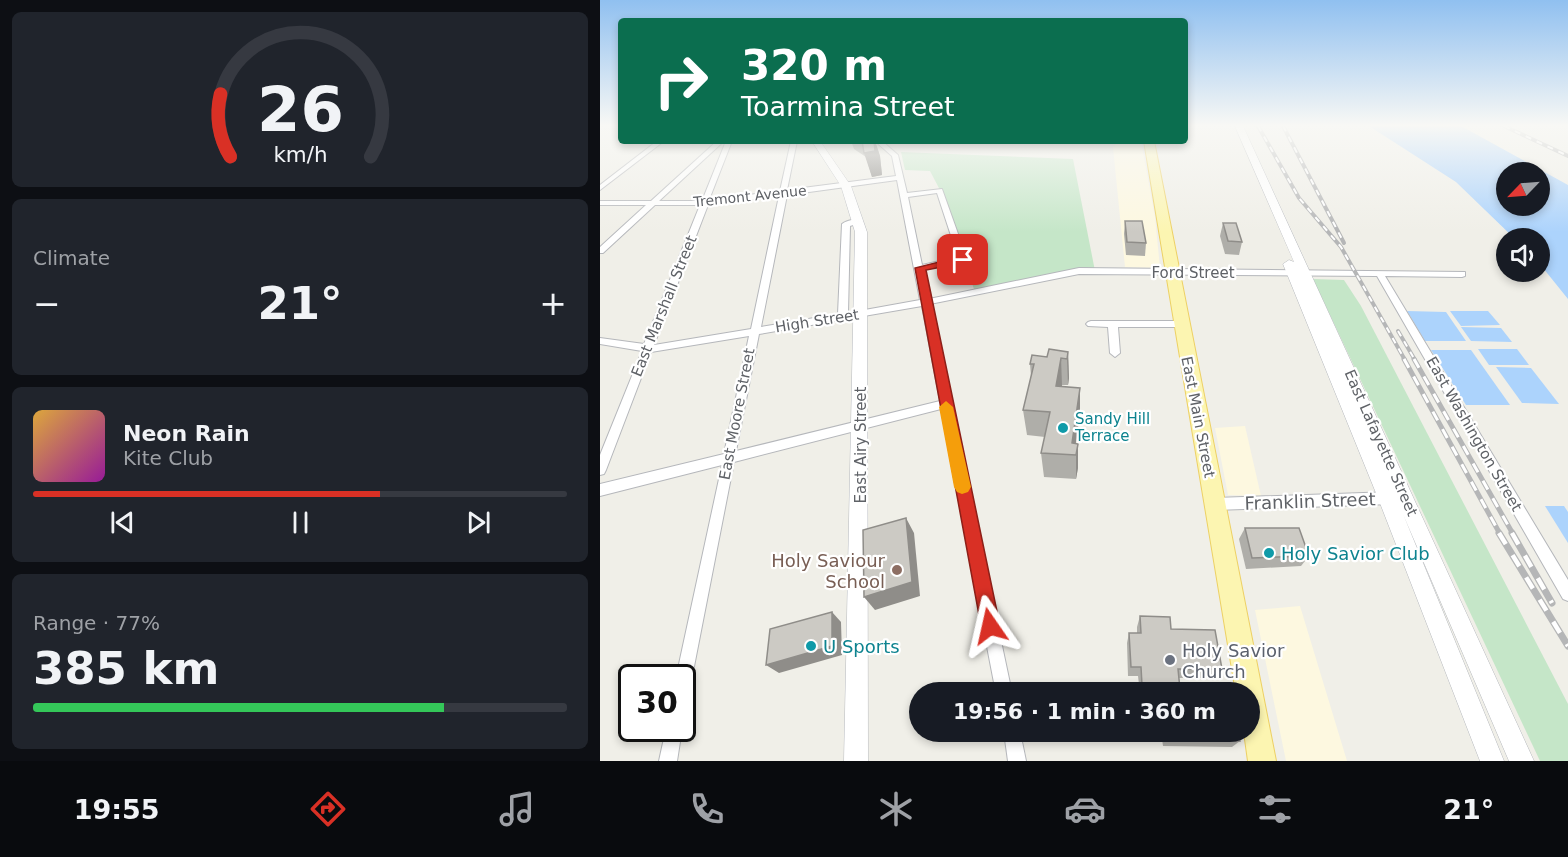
<!DOCTYPE html>
<meta charset="utf-8">
<style>
body{margin:0;font-family:"DejaVu Sans",sans-serif;background:#20242c;color:#f1f3f6;height:100vh;display:flex;flex-direction:column;font-size:22px;white-space:nowrap}
*{box-sizing:border-box;margin:0}
p{font-size:20px;color:#9ea1a6}
.icon{flex:none;width:33px;height:33px;fill:none;stroke:currentColor;stroke-width:2;stroke-linecap:round;stroke-linejoin:round}
.map{position:relative;flex:1;overflow:hidden}
.sheet{display:flex;flex-direction:column;gap:12px;padding:12px;background:#0d0f14;width:600px}
.sheet>*{flex:none}
.hud{position:absolute;left:18px;top:18px;width:570px;height:126px;border-radius:6px;box-shadow:0 3px 9px #0003;background:#0b6e4f;color:#fff;overflow:hidden}
.needle{width:39px;rotate:245deg}
.fabs{position:absolute;left:896px;top:162px;display:grid;gap:12px}
.fabs a{display:grid;place-items:center;width:54px;height:54px;border-radius:50%;background:#171b24;box-shadow:0 3px 9px #0003;font-size:30px}
.speed{position:absolute;left:18px;top:664px;display:flex;gap:12px;font-size:30px;font-weight:700;text-align:center}
.speed>*{display:grid;place-content:center;width:78px;height:78px;border-radius:50%;background:#171b24;box-shadow:0 3px 9px #0003;line-height:1}
.speed .limit{border:3px solid #111;border-radius:9px;background:#fff;color:#111}
.pin{position:absolute;display:grid;place-items:center;width:51px;height:51px;color:#fff;margin:-26px;border-radius:12px;box-shadow:0 3px 9px #0006}
.me{position:absolute;width:66px;margin:-33px;rotate:349deg;stroke-linejoin:round;filter:drop-shadow(0 0 4px #0008)}
.turn{display:flex;align-items:center;gap:21px;height:126px;padding:0 24px;font-size:27px}
.turn .icon{width:78px;height:78px;stroke-width:2.5}
.turn b{display:block;font-size:42px;line-height:51px}
.big{font-size:45px;font-weight:700;line-height:1.1}
.sheet .tile{flex:1;display:flex;flex-direction:column;justify-content:center;gap:9px;min-width:0;padding:0 21px;border-radius:9px;background:#20242c}
.sheet .dial{align-items:center;gap:0}
.dial svg{height:156px;overflow:visible;fill:none;stroke:#363941;stroke-width:7;stroke-linecap:round;text-anchor:middle}
.dial text{fill:#f1f3f6;stroke:none}
.song{display:flex;align-items:center;gap:18px}
.cover{width:72px;height:72px;border-radius:9px;background:linear-gradient(135deg,hsl(40 70% 55%),hsl(300 70% 35%))}
.played{height:6px;border-radius:3px;background:linear-gradient(90deg,#d93025 65%,#363941 65%)}
.keys{display:flex;justify-content:space-around;direction:ltr}
.heat{display:flex;justify-content:space-between;align-items:center;font-size:33px;direction:ltr}
.charge{height:9px;border-radius:4px;background:linear-gradient(90deg,#34c759 77%,#363941 0)}
.trip{position:absolute;left:309px;top:682px;width:351px;height:60px;border-radius:30px;background:#171b24;box-shadow:0 3px 9px #0003;font-weight:700;line-height:60px;text-align:center}
.menu{display:flex;height:96px;justify-content:space-around;align-items:center;background:#090b0e;color:#9ea1a6}
.menu .icon{width:42px;height:42px}
.menu .selected{color:#d93025}
.menu b{font-size:27px;color:#f1f3f6}
main{display:flex;flex:1;min-height:0}
.map>svg:first-child{display:block}
.commercial{fill:#fdf8e0}
.green{fill:#c5e6c8}
.water{fill:#acd3fc;fill-rule:evenodd}
.lines{fill:none;stroke-linecap:round;stroke-linejoin:round}
.street-casing{stroke:#b5b7bb;stroke-width:2}
.secondary-casing{stroke:#b6b9be;stroke-width:1}
.primary-casing{stroke:#edd064;stroke-width:2}
.street{fill:#fff;fill-rule:evenodd}
.secondary{fill:#fff;fill-rule:evenodd}
.primary{fill:#fcf5b1;fill-rule:evenodd}
.rail-far2-casing{stroke:#b5b6b7;stroke-width:4}
.rail-far1-casing{stroke:#b5b6b7;stroke-width:5}
.rail-casing{stroke:#b5b6b7;stroke-width:7}
.rail-far2{stroke:#fff;stroke-width:2;stroke-dasharray:6;stroke-linecap:butt}
.rail-far1{stroke:#fff;stroke-width:3;stroke-dasharray:10;stroke-linecap:butt}
.rail{stroke:#fff;stroke-width:4.5;stroke-dasharray:13;stroke-linecap:butt}
.wall{fill:#afaea9}
.shaded-wall{fill:#8f8d89}
.building{fill:#cccac4;stroke:#8f8d89;stroke-width:1.5}
.route{fill:#d93025;stroke:#8d1f18;stroke-width:1.5}
.slow{fill:#f59e0b}
.culture-dot{fill:#0f9aa8;stroke:#fff;stroke-width:2}
.education-dot{fill:#8d6e63;stroke:#fff;stroke-width:2}
.worship-dot{fill:#6b7280;stroke:#fff;stroke-width:2}
.labels{text-anchor:middle;dominant-baseline:central;stroke-width:4.5;stroke-linejoin:round;paint-order:stroke}
.far-street-label{font-size:14px;fill:#5f6267;stroke:#fff}
.street-label{font-size:15px;fill:#5f6267;stroke:#fff}
.culture-label{font-size:15px;fill:#0d838f;stroke:#fff;text-anchor:start}
.near-street-label{font-size:18px;fill:#5f6267;stroke:#fff}
.near-culture-label{font-size:18px;fill:#0d838f;stroke:#fff;text-anchor:start}
.near-education-label{font-size:18px;fill:#785e54;stroke:#fff;text-anchor:end}
.near-worship-label{font-size:18px;fill:#5b616d;stroke:#fff;text-anchor:start}
</style>
<main>
<section class="sheet">
<div class="tile dial"><svg viewBox="0 0 100 80">
<path d="M14 69A42 42 0 1 1 86 69"/>
<path d="M14 69A42 42 0 0 1 9 37" stroke="#d93025"/>
<text x="50" y="56" font-size="32" font-weight="700">26</text>
<text x="50" y="72" font-size="11">km/h</text>
</svg></div>
<div class="tile"><p>Climate</p>
<div class="heat"><a>−</a><b class="big">21°</b><a>+</a></div>
</div>
<div class="tile">
<div class="song"><i class="cover"></i><div><b>Neon Rain</b><p>Kite Club</p></div></div>
<div class="played"></div>
<div class="keys"><svg class="icon" aria-label="previous" viewBox="0 0 24 24"><path d="M18 5L8 12l10 7zM5 5v14"/></svg><svg class="icon" aria-label="pause" viewBox="0 0 24 24"><path d="M8 5v14M16 5v14"/></svg><svg class="icon" aria-label="next" viewBox="0 0 24 24"><path d="M6 5l10 7-10 7zM19 5v14"/></svg></div>
</div>
<div class="tile"><p>Range · 77%</p><b class="big">385 km</b><div class="charge"></div></div>
</section>
<div class="map">
<svg width="968" height="761" viewBox="0 0 968 761">
<rect width="100%" height="100%" fill="#f0efe8"/>
<!-- commercial -->
<g class="commercial">
<path d="M521,141H541L555,217L560,268L525,267L513,147Z"/>
<path d="M645,426L661,496L628,495L615,428Z"/>
<path d="M700,606L747,761H686L655,610Z"/>
</g>
<!-- green -->
<g class="green">
<path d="M301,152L473,159L495,271L375,292L340,190L330,171L305,170Z"/>
<path d="M713,279L744,280L761,306L968,704V761H940Z"/>
</g>
<!-- water -->
<g class="water">
<path d="M769,126H861L968,185V299L939,263V238H914L856,182ZM939,172V206H906V172Z"/>
<path d="M807,311L846,312L866,341H825Z"/>
<path d="M850,311H888L900,325L861,326Z"/>
<path d="M861,327L901,328L912,342L871,341Z"/>
<path d="M878,349H917L929,365H889Z"/>
<path d="M831,350H871L910,405H866Z"/>
<path d="M896,367L931,368L959,404L922,403Z"/>
<path d="M945,506H964L968,512V543Z"/>
</g>
<g class="lines">
<defs>
<g id="street">
<path d="M57,141H64L0,190V185Z"/>
<path d="M117,141H124L59,201H102L126,141H132L109,200L180,191L191,141H197L187,190L296,176L292,156L275,141H282L298,155L307,193L342,189L367,259L363,261L323,270L329,299L479,268L865,272V276L862,277L785,276L968,580V601L963,599L777,276L479,274L330,304L412,693H396L341,409L134,462L90,687L88,693L82,695V678H76L122,465L0,496V484L124,454L149,336L51,352L6,470L4,474L0,475V455L42,351L0,344V338L44,344L100,205H55L3,253H0V247L46,205H0V201H51ZM297,180L320,300L248,313L250,226L263,222C258,218 247,220 242,224L238,314L161,327L187,195ZM337,193L358,257L322,265L308,197ZM179,196L151,329L54,345L108,205ZM322,306L340,401L136,451L159,334Z"/>
<path d="M491,321H580L585,324L580,327H518L520,353L515,357L510,353L508,327L488,326L486,324L488,322Z"/>
<path d="M792,492L796,494L798,498L796,502L792,504L615,510L611,508L609,504L611,500L615,498Z"/>
<path d="M66,729H82L77,761H59Z"/>
<path d="M404,732H420L426,761H408Z"/>
</g>
<g id="secondary">
<path d="M635,126H643L934,761H909L803,514L904,761H880L778,498L683,264L689,260L694,262Z"/>
<path d="M212,141H220L251,186L267,232L268,761H244L255,232L241,186Z"/>
</g>
<path id="primary" d="M544,141H554L676,761H648L644,732H650V693H636Z"/>
</defs>
<!-- street casing -->
<use href="#street" class="street-casing"/>
<!-- secondary casing -->
<use href="#secondary" class="secondary-casing"/>
<!-- primary casing -->
<use href="#primary" class="primary-casing"/>
<!-- street -->
<use href="#street" class="street"/>
<!-- secondary -->
<use href="#secondary" class="secondary"/>
<!-- primary -->
<use href="#primary" class="primary"/>
<defs>
<g id="rail-far2">
<path d="M658,126L699,198L741,247L805,360"/>
<path d="M683,126L744,243"/>
<path d="M904,126L968,156"/>
<path d="M798,331L815,360"/>
</g>
<g id="rail-far1">
<path d="M804,359L900,534"/>
<path d="M814,359L913,534"/>
</g>
<g id="rail">
<path d="M899,533L968,646"/>
<path d="M912,533L952,603"/>
</g>
</defs>
<!-- rail-far2 casing -->
<use href="#rail-far2" class="rail-far2-casing"/>
<!-- rail-far1 casing -->
<use href="#rail-far1" class="rail-far1-casing"/>
<!-- rail casing -->
<use href="#rail" class="rail-casing"/>
<!-- rail-far2 -->
<use href="#rail-far2" class="rail-far2"/>
<!-- rail-far1 -->
<use href="#rail-far1" class="rail-far1"/>
<!-- rail -->
<use href="#rail" class="rail"/>
</g>
<!-- wall -->
<g class="wall">
<path d="M251,141H275L280,156L282,175L272,177L266,157L254,149Z"/>
<path d="M525,221L546,243L545,256L526,255L524,234Z"/>
<path d="M623,223L642,242L639,255L625,254L620,236Z"/>
<path d="M468,352L469,378L468,385H462V387L480,388V414L476,443L478,444V468L476,479L444,477L441,453L445,437L427,435L423,410L431,376L430,364L447,357Z"/>
<path d="M645,528L709,556L701,566L646,569L639,539Z"/>
<path d="M540,616L571,629L622,669L615,678H579L580,689L583,693H540L538,676H528L527,643L529,633H537V627Z"/>
<path d="M561,732H638L640,741L632,747L563,746Z"/>
</g>
<!-- shaded-wall -->
<g class="shaded-wall">
<path d="M274,141H275L280,156L282,175L272,177L264,153Z"/>
<path d="M468,352L469,378L468,385L467,359Z"/>
<path d="M461,358L462,385L457,412L456,386Z"/>
<path d="M480,388V414L474,455L472,443Z"/>
<path d="M478,444V468L476,479V455Z"/>
<path d="M306,518L314,533L320,596L275,610L264,597Z"/>
<path d="M232,612L241,622L242,655L179,673L166,665Z"/>
</g>
<!-- building -->
<g class="building">
<path d="M262,141H274L275,151L264,153Z"/>
<path d="M525,221H542L546,243L527,242Z"/>
<path d="M623,223H636L642,242L628,241Z"/>
<path d="M449,349L468,352L467,359L461,358L456,386L480,388L472,443L478,444L476,455L441,453L450,412L423,410L434,364H430L432,355L447,357Z"/>
<path d="M306,518L312,582L264,597L263,530Z"/>
<path d="M645,528H699L709,556L652,558Z"/>
<path d="M232,612V646L166,665L170,629Z"/>
<path d="M540,616L570,617L571,629L615,630L622,669H578L580,689H582L583,693H563L562,685H542L541,667H531L529,633H541Z"/>
<path d="M566,732H638L640,741L567,740Z"/>
</g>
<!-- sky -->
<linearGradient id="sky" x2="0" y2="1"><stop stop-color="#90c0f0"/><stop offset="0.54" stop-color="#f8f8f5"/><stop offset="1" stop-color="#f8f8f5" stop-opacity="0"/></linearGradient>
<rect width="968" height="232" fill="url(#sky)"/>
<!-- route -->
<path class="route" d="M363,256L369,260L367,262L326,270L400,626L397,633L390,636L384,633L381,626L315,268Z"/>
<!-- slow -->
<path class="slow" d="M346,401L353,407L371,487L368,492L362,494L357,492L354,487L339,407Z"/>
<!-- markers -->
<g class="culture-dot">
<circle cx="463" cy="428" r="6"/>
<circle cx="669" cy="553" r="6"/>
<circle cx="211" cy="646" r="6"/>
</g>
<circle class="education-dot" cx="297" cy="570" r="6"/>
<circle class="worship-dot" cx="570" cy="660" r="6"/>
<g class="labels">
<!-- far-street labels -->
<g class="far-street-label">
<text transform="translate(150 196) rotate(-6)">Tremont Avenue</text>
</g>
<!-- street labels -->
<g class="street-label">
<text x="593" y="273">Ford Street</text>
<text transform="translate(64 306) rotate(-68)">East Marshall Street</text>
<text transform="translate(217 321) rotate(-9)">High Street</text>
<text transform="translate(137 414) rotate(-79)">East Moore Street</text>
<text transform="translate(598 417) rotate(79)">East Main Street</text>
<text transform="translate(874 434) rotate(60)">East Washington Street</text>
<text transform="translate(781 443) rotate(66)">East Lafayette Street</text>
<text transform="translate(261 445) rotate(-90)">East Airy Street</text>
</g>
<!-- culture labels -->
<g class="culture-label">
<text x="475" y="419">Sandy Hill<tspan x="475" dy="17">Terrace</tspan></text>
</g>
<!-- near-street labels -->
<g class="near-street-label">
<text transform="translate(710 501) rotate(-2)">Franklin Street</text>
</g>
<!-- near-culture labels -->
<g class="near-culture-label">
<text x="681" y="553">Holy Savior Club</text>
<text x="223" y="646">U Sports</text>
</g>
<!-- near-education labels -->
<g class="near-education-label">
<text x="285" y="560">Holy Saviour<tspan x="285" dy="21">School</tspan></text>
</g>
<!-- near-worship labels -->
<g class="near-worship-label">
<text x="582" y="650">Holy Savior<tspan x="582" dy="21">Church</tspan></text>
</g>
</g>
</svg>
<div class="fabs">
<a><svg class="needle" viewBox="-14 -14 28 28"><path d="M0-13l5 13h-10z" fill="#e53935"/><path d="M0 13l5-13h-10z" fill="#9ea1a6"/></svg></a>
<a><svg class="icon" aria-label="sound" viewBox="0 0 24 24"><path d="M4 9h4l5-4v14l-5-4H4zM17 9q2 3 0 6"/></svg></a>
</div>
<div class="speed"><div class="limit">30</div></div>
<div class="pin" style="left:363px;top:260px;background:#d93025"><svg class="icon" aria-label="arrive" viewBox="0 0 24 24"><path d="M6 21V4h12l-3 4 3 4H6"/></svg></div>
<svg class="me" style="left:390px;top:626px" viewBox="-20 -20 40 40"><path d="M0-17L14 15 0 8-14 15z" fill="#d93025" stroke="#fff" stroke-width="4"/></svg>
<div class="trip">19:56 · 1 min · 360 m</div>
<div class="hud">
<div class="turn"><svg class="icon" aria-label="right" viewBox="0 0 24 24"><path d="M7 20v-9h11M14 6l5 5-5 5"/></svg><div><b>320 m</b>Toarmina Street</div></div>
</div>
</div>
</main>
<nav class="menu">
<b>19:55</b>
<svg class="icon selected" aria-label="directions" viewBox="0 0 24 24"><path d="M12 3l9 9-9 9-9-9zM9 14v-3h6M13 9l2 2-2 2"/></svg>
<svg class="icon" aria-label="music" viewBox="0 0 24 24"><path d="M9 18V5l10-2v13"/><circle cx="6" cy="18" r="3"/><circle cx="16" cy="16" r="3"/></svg>
<svg class="icon" aria-label="phone" viewBox="0 0 24 24"><path d="M5 4h4l2 5-3 2q2 4 5 5l2-3 5 2v4C11 20 4 13 5 4z"/></svg>
<svg class="icon" aria-label="climate" viewBox="0 0 24 24"><path d="M12 3v18M4 7l16 10M4 17L20 7"/></svg>
<svg class="icon" aria-label="car" viewBox="0 0 24 24"><path d="M5 17H2v-5l4-1 3-4h7l3 4 3 1v5h-3M9 17h6M6 11h13"/><circle cx="7" cy="17" r="2"/><circle cx="17" cy="17" r="2"/></svg>
<svg class="icon" aria-label="filters" viewBox="0 0 24 24"><path d="M4 7h16M4 17h16"/><circle cx="9" cy="7" r="2"/><circle cx="15" cy="17" r="2"/></svg>
<b>21°</b>
</nav>
